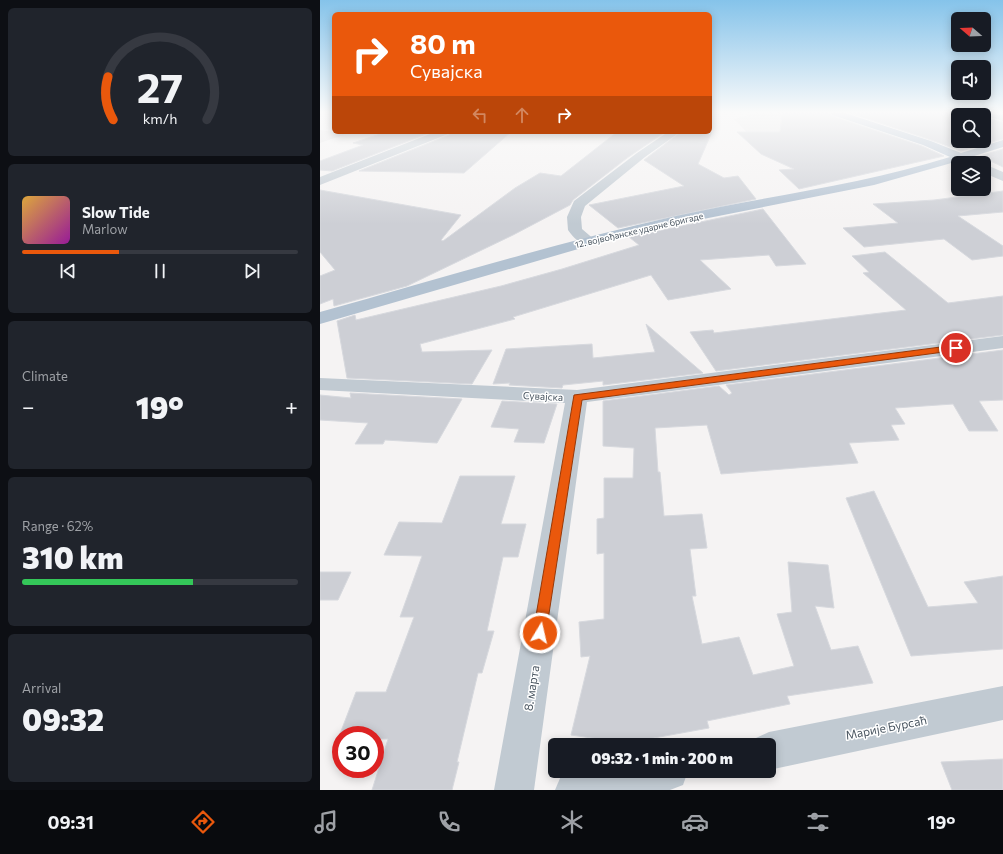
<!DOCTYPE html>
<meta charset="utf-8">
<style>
body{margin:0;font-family:Commissioner,sans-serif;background:#20242c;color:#f1f3f6;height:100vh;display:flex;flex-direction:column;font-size:15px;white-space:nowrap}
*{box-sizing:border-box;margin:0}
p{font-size:13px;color:#9ea1a6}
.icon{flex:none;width:22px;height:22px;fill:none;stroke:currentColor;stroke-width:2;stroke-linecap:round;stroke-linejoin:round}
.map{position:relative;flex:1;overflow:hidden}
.side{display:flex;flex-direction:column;gap:8px;padding:8px;background:#0d0f14;width:320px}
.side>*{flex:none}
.top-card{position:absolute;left:12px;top:12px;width:380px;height:122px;border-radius:6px;box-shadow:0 2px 10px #0003;background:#ea580c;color:#fff;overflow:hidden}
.needle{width:26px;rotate:289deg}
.tools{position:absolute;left:631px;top:12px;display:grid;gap:8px}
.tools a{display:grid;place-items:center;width:40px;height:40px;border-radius:6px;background:#171b24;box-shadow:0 2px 10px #0003;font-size:20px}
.speed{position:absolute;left:12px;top:726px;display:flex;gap:8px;font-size:20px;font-weight:700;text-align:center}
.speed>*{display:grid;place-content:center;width:52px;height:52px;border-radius:50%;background:#171b24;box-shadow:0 2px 10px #0003;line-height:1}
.speed .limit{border:6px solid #d22;background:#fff;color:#111}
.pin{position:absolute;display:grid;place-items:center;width:34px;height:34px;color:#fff;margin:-17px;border:2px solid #fff;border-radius:50%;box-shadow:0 1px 4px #0007}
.me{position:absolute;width:44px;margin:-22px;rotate:9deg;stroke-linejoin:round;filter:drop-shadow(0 0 3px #0008)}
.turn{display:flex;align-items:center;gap:14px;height:84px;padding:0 12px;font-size:18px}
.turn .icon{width:52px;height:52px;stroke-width:2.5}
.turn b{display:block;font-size:28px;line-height:34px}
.lanes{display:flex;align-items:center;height:38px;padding:0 12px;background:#0003;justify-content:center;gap:20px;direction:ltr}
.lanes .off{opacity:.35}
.big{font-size:30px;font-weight:800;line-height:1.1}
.side .tile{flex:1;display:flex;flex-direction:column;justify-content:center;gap:6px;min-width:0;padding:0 14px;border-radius:6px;background:#20242c}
.side .dial{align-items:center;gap:0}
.dial svg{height:104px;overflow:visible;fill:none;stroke:#363941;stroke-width:7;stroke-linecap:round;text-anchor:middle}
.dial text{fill:#f1f3f6;stroke:none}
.song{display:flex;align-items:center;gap:12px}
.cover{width:48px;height:48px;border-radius:6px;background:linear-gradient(135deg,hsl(40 70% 55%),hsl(300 70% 35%))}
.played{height:4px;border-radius:2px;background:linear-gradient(90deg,#ea580c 35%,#363941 35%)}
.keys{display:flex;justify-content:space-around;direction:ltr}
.heat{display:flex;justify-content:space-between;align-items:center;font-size:22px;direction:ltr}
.charge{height:6px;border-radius:3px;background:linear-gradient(90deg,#34c759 62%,#363941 0)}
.trip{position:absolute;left:228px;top:738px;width:228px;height:40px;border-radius:6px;background:#171b24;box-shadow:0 2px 10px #0003;font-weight:800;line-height:40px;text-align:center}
.tab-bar{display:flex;height:64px;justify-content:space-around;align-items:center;background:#090b0e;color:#9ea1a6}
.tab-bar .icon{width:28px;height:28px}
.tab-bar .on{color:#ea580c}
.tab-bar b{font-size:18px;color:#f1f3f6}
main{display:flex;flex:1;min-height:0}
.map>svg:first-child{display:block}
.education{fill:#e6e4e5}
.building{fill:#cdcfd5;stroke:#d7d9de}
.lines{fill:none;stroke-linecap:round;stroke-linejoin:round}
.minor{fill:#c1cad2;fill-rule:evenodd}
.major{fill:#b3c2d1;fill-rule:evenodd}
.route{fill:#ea580c;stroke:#983908}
.labels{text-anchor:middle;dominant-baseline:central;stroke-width:3;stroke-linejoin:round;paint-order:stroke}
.far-street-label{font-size:9px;fill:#4a5661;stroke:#fff}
.street-label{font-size:10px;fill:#4a5661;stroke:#fff}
.near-street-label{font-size:12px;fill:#4a5661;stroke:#fff}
</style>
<main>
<section class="side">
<div class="tile dial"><svg viewBox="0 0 100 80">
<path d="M14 69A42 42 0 1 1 86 69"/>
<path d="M14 69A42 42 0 0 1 10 36" stroke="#ea580c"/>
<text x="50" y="56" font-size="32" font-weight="700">27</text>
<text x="50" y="72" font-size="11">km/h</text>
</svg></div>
<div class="tile">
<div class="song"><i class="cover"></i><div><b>Slow Tide</b><p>Marlow</p></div></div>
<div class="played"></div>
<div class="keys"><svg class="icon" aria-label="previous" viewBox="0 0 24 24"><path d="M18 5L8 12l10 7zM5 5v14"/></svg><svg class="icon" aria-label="pause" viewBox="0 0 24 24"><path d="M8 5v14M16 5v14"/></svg><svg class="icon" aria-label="next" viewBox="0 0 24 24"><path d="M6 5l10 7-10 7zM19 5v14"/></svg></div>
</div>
<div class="tile"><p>Climate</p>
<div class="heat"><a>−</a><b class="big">19°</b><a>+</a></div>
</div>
<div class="tile"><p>Range · 62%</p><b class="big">310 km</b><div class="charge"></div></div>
<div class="tile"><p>Arrival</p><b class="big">09:32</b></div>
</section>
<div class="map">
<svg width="683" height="790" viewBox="0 0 683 790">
<rect width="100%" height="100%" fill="#f5f3f3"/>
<!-- education -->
<g class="education">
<path d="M436,113H494L537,128L437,143L414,119Z"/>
<path d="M0,130L14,132L29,133L0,143Z"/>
</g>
<!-- building -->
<g class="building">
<path d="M462,113H509L512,116L602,146L624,156L479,189L459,170L474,169L441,154L417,132H460Z"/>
<path d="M530,113H660L661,115H638V141H664V117L683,122V139L641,151L611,140Z"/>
<path d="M66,132H111L12,171L0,170V161L43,145L33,143Z"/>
<path d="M130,132H191L144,173L39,171L129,135Z"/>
<path d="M297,132H345L307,158L253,200L250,205L193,235L87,286L14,306L13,299L0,304V276L15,270L0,252V190L141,215L121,240L123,241L195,188L220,173L241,176Z"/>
<path d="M361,132H392L378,164L404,178L418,176L436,199L298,228L269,205L364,186L324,160Z"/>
<path d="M683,149V167L660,156Z"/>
<path d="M683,191V212L638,216L683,246V256L652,260L624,239L544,247L523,228L578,223L553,204L614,200Z"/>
<path d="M443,209L486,264L456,266L449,255L380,260L411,289L348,300L331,275L193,317L195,319L100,344L102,352L172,350L152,384L27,378L17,321L35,315L36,320L181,286L242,269L319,245L309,237Z"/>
<path d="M565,252L628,303L683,296V335L396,371L370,332L393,330L394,333L586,310L543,273L549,272L532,256Z"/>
<path d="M326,324L383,373L283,385V381L243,385L242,388L189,385L190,383L173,384L186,349L272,344L273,358L335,352Z"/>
<path d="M683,350V400L659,401L678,431H649L633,404L575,408L585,424L571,425L579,440L529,443L538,463L401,474L387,425L335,428L338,472H340L344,516L382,514L387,548L370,549L376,596H372L382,644L419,637L433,675L474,666L457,614L472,612L468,562L508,565L514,608L495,606L511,650L538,646L553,683L467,696L470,704L387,721L389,728L306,743L251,735L270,656L261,657L259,622L284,619V553L277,554V519L284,518V478H313L314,448L283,446V401L399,386L409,395L412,393L406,385Z"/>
<path d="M30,393L142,399L117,443L65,440L63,444H35L48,423L0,420V395L31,398Z"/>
<path d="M182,401L237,404L224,443L194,442L199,429L171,427Z"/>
<path d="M140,476H195L181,524H206L198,557H183L167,631H174L162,673H158L137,762H139L132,790H52L68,739H55V735H21V739H18L36,692H66L94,617H80L102,556L64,555L79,522L122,523Z"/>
<path d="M554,491L608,607L658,603L644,582L683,576V649L591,656L526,498Z"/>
<path d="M0,572H31L18,600H0Z"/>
<path d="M683,759V790H632L621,762Z"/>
</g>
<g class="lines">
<!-- minor -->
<g class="minor">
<path d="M661,113L683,115V121L663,115Z"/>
<path d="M115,132H129L128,134L0,185V177Z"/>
<path d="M348,132H360L325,157L265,206L261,217L262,229L276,241L273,244C263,247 254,239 248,230L247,217L254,201L317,153Z"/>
<path d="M641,154L657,160L659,163C650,163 641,164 635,157L637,155Z"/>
<path d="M664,164L683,172V181L664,173Z"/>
<path d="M683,336V348L267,402L214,790H174L245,403L0,390V378L257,390Z"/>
<path d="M683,686V720L449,770V745H433L436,738L449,732Z"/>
<path d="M253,771H368L363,785L350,790H235L241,776Z"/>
</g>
<!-- major -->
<path class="major" d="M510,113H525L611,141L641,153L683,140V147L635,162L554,185L358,224L272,245L0,324V312C118,279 236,243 356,216C447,196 541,185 630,157L603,145L512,115Z"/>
</g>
<!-- sky -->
<linearGradient id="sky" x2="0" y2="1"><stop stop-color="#85c3ea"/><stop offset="0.5" stop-color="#fafafa"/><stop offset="1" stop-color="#fafafa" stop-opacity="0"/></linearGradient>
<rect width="683" height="224" fill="url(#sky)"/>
<!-- route -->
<path class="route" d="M636,345L640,348L639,350L262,400L226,633L224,637L220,639L215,637L213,633L254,395Z"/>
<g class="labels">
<!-- far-street labels -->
<g class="far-street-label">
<text transform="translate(319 230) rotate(-13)">12. војвођанске ударне бригаде</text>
</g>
<!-- street labels -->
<g class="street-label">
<text transform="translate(223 396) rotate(3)">Сувајска</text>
</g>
<!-- near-street labels -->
<g class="near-street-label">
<text transform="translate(211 688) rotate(-81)">8. марта</text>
<text transform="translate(566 727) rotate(-11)">Марије Бурсаћ</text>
</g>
</g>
</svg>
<div class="tools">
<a><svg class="needle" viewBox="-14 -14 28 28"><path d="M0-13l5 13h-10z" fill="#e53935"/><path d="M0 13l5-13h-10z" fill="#9ea1a6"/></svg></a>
<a><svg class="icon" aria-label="sound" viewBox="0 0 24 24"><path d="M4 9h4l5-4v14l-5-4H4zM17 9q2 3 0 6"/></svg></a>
<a><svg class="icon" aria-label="search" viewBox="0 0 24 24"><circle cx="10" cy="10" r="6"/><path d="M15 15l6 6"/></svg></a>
<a><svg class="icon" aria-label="layers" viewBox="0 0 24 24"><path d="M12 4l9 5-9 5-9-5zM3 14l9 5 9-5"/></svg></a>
</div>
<div class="speed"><div class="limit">30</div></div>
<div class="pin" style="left:636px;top:348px;background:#d93025"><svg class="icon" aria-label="arrive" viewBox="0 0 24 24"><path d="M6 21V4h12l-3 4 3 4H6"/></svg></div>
<svg class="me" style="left:220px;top:633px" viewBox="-20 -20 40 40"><circle r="17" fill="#ea580c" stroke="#fff" stroke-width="3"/><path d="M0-11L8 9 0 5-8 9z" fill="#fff"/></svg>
<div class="trip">09:32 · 1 min · 200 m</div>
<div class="top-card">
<div class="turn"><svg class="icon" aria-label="right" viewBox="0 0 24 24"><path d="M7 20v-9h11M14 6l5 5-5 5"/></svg><div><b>80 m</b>Сувајска</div></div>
<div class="lanes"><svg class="icon off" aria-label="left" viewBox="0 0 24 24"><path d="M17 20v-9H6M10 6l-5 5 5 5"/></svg><svg class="icon off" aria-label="ahead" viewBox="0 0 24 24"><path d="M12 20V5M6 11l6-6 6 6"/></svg><svg class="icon" aria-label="right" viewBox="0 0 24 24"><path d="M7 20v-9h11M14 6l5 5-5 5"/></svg></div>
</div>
</div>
</main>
<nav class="tab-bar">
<b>09:31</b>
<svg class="icon on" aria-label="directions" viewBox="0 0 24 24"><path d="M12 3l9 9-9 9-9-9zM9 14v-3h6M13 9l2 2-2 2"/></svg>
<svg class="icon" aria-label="music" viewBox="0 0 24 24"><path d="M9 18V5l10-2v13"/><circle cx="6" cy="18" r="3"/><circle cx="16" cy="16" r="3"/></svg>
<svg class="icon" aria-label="phone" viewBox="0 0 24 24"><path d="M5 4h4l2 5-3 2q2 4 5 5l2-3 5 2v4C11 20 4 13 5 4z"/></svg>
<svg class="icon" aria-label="climate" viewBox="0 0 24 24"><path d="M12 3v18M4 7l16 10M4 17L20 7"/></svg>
<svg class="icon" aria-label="car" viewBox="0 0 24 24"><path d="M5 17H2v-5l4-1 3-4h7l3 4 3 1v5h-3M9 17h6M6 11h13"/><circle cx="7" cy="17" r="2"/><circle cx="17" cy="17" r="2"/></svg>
<svg class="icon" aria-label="filters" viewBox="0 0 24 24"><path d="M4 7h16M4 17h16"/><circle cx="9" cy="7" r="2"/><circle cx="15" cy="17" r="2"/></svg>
<b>19°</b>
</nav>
